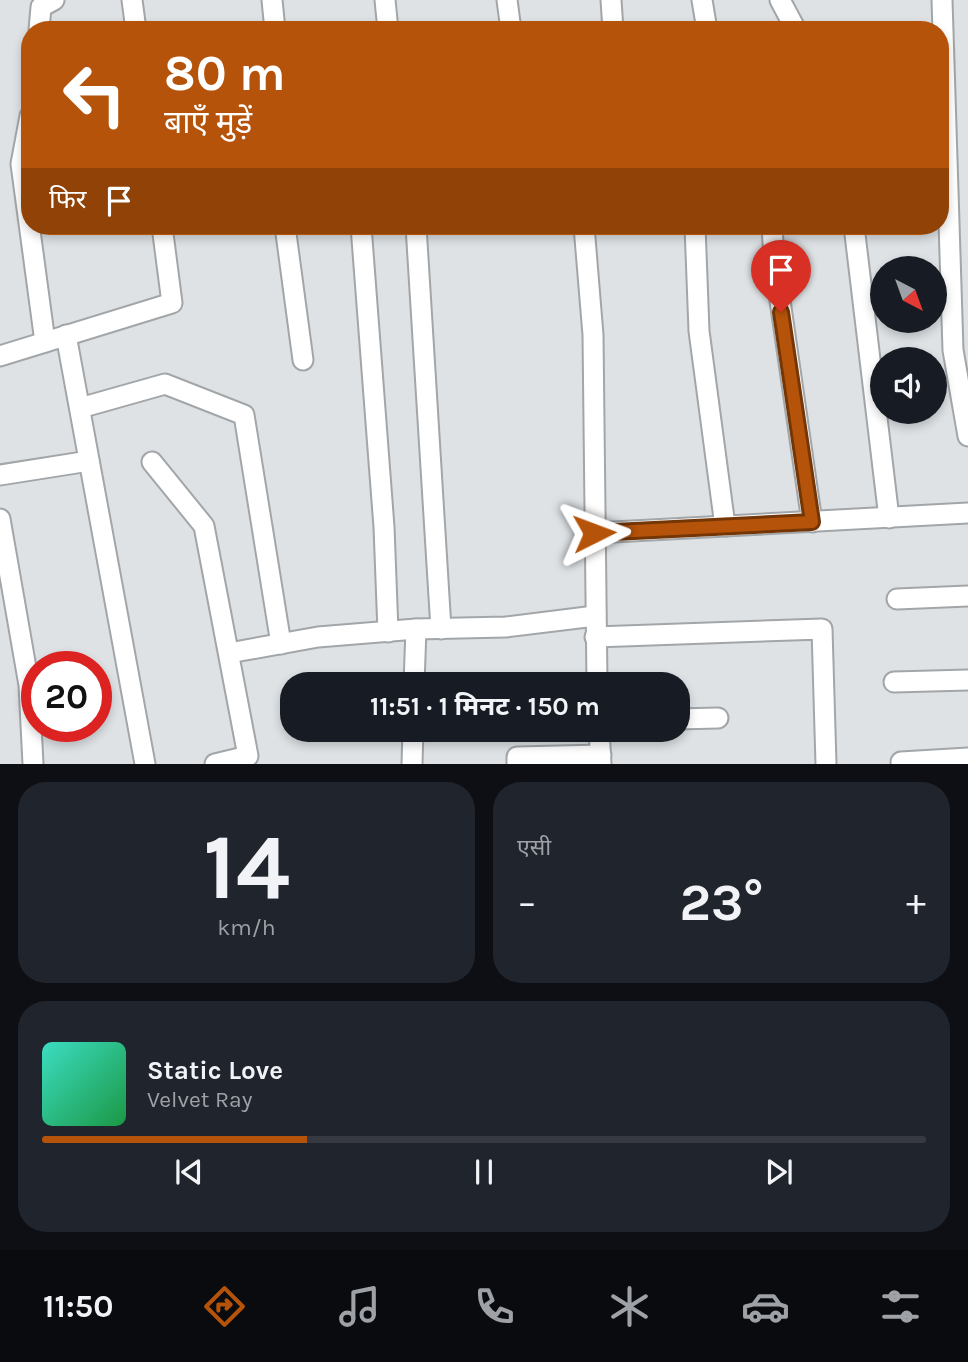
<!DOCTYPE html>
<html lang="hi">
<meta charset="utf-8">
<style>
body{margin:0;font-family:Karla,"Noto Sans Devanagari",sans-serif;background:#20242c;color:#f1f3f6;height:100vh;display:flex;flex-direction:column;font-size:26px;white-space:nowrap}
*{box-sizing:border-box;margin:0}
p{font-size:23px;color:#9ea1a6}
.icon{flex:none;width:38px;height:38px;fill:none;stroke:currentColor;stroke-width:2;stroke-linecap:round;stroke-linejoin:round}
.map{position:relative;height:764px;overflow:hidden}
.drawer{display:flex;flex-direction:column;gap:18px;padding:18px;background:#0d0f14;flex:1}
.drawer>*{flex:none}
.top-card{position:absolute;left:21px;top:21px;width:928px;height:214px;border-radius:28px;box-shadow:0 4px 10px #0003;background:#b45309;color:#fff;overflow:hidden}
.needle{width:46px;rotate:139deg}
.buttons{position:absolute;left:870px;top:256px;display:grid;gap:14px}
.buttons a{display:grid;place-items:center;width:77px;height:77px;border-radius:50%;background:#171b24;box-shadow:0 4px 10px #0003;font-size:35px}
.speed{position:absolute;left:21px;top:651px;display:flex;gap:14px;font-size:35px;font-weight:700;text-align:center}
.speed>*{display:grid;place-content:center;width:91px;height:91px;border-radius:50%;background:#171b24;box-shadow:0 4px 10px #0003;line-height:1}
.speed .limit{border:10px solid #d22;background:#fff;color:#111}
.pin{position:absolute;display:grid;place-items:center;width:60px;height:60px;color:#fff;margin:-72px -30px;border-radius:50% 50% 50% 0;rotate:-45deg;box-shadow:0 0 7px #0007}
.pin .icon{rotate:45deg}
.me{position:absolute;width:77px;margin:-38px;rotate:87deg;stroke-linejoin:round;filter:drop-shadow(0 0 5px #0008)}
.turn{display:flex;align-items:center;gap:24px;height:147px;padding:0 28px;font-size:32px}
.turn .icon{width:91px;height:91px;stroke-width:2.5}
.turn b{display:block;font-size:49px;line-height:60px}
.then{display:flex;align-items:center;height:66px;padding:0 28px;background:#0003;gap:14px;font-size:26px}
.big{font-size:52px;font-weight:700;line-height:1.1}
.drawer .tile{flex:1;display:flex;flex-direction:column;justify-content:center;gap:10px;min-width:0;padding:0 24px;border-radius:28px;background:#20242c}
.drawer .dial{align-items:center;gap:0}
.dial b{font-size:91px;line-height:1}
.song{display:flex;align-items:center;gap:21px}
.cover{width:84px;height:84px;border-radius:10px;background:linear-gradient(135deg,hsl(170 70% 55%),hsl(140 70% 35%))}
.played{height:7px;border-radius:4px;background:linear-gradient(90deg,#b45309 30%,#363941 30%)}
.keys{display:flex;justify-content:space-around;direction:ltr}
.heat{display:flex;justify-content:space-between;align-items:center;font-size:38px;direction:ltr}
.drawer .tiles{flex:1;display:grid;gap:18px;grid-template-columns:1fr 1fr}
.tile:last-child{grid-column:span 2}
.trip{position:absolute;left:280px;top:672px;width:410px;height:70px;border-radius:28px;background:#171b24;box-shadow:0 4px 10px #0003;font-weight:700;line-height:70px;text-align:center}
.tab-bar{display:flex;height:112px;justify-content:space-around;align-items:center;background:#090b0e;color:#9ea1a6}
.tab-bar .icon{width:49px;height:49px}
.tab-bar .active{color:#b45309}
.tab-bar b{font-size:32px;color:#f1f3f6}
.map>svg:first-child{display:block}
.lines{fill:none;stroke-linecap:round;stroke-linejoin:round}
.minor-casing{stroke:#a2a6a9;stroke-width:23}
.minor{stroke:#fff;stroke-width:19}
.route-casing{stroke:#753606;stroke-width:18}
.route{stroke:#b45309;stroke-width:12}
</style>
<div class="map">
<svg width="968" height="764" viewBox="0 0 968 764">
<rect width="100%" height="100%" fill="#dee2e5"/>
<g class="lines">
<defs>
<g id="minor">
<path d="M132,0L136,30"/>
<path d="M272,0L275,30"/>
<path d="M385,0L388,30"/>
<path d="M507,0L511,30"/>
<path d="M611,0L613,30"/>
<path d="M702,0L707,30"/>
<path d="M780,0L796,30"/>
<path d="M942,0L953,350L968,436"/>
<path d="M39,30L41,7L54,0"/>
<path d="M30,116L21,164L45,342"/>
<path d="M285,226L303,360"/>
<path d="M361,226L384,527L388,632"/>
<path d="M416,226L441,629"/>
<path d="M584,226L593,335L597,684"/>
<path d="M695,226L699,331L725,526"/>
<path d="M772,226L774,259L812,522"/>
<path d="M854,226L889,518"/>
<path d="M66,335L145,764"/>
<path d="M0,356L172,303L162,226"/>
<path d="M80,408L165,384L244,415L281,644"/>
<path d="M152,462L204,526L248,756L215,764"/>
<path d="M0,475L89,461"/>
<path d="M0,519L29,685L33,764"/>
<path d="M594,533L968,513"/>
<path d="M897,599L968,596"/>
<path d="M595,637L822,629L826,764"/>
<path d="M229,653L318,637L416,629L506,627L595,616"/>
<path d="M894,682L968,680"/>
<path d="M414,684L416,629"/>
<path d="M677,719L718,718"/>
<path d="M599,730L601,764"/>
<path d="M901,762L968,758"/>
<path d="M412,764L413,730"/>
<path d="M517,764V757L601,755"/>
</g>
</defs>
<!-- minor casing -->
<use href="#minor" class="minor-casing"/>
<!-- minor -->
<use href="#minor" class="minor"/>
</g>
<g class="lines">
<defs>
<path id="route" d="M594,533L812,522L781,312"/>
</defs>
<!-- route casing -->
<use href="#route" class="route-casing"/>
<!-- route -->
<use href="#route" class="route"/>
</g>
</svg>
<div class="buttons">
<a><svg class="needle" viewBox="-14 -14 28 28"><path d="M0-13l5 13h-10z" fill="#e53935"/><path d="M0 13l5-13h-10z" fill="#9ea1a6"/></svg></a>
<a><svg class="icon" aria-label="sound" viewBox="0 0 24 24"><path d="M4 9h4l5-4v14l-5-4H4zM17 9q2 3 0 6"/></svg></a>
</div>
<div class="speed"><div class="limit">20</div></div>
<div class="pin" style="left:781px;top:312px;background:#d93025"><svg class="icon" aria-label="arrive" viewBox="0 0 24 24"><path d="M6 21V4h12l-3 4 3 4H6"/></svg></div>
<svg class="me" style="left:594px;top:533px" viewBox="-20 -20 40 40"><path d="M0-17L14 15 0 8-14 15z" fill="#b45309" stroke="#fff" stroke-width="4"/></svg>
<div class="trip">11:51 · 1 मिनट · 150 m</div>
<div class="top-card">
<div class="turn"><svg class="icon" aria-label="left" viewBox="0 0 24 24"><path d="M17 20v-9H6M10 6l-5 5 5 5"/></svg><div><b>80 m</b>बाएँ मुड़ें</div></div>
<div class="then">फिर<svg class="icon" aria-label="arrive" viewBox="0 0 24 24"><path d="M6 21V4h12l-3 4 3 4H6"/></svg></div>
</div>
</div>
<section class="drawer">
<div class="tiles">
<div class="tile dial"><b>14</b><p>km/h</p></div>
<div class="tile"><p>एसी</p>
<div class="heat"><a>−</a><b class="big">23°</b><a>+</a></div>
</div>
<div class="tile">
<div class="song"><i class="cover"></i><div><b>Static Love</b><p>Velvet Ray</p></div></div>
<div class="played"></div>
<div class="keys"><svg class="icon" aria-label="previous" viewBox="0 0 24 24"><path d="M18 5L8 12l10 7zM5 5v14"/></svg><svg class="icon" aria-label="pause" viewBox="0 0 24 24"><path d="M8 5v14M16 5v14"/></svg><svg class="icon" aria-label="next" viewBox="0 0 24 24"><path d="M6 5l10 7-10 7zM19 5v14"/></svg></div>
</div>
</div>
</section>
<nav class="tab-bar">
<b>11:50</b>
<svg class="icon active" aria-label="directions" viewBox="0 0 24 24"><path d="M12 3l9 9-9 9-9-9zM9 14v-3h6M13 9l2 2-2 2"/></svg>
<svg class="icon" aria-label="music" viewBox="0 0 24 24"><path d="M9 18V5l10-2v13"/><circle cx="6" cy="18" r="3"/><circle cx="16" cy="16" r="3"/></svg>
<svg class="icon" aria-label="phone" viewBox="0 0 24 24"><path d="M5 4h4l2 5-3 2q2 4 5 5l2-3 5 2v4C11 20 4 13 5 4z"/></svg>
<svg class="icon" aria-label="climate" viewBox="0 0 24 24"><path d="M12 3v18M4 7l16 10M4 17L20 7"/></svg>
<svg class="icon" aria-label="car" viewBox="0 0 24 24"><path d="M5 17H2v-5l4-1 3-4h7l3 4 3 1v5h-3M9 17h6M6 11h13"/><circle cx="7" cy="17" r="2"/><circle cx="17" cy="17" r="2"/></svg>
<svg class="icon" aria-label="filters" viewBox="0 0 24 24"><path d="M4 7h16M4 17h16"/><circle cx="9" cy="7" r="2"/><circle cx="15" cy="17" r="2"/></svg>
</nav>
